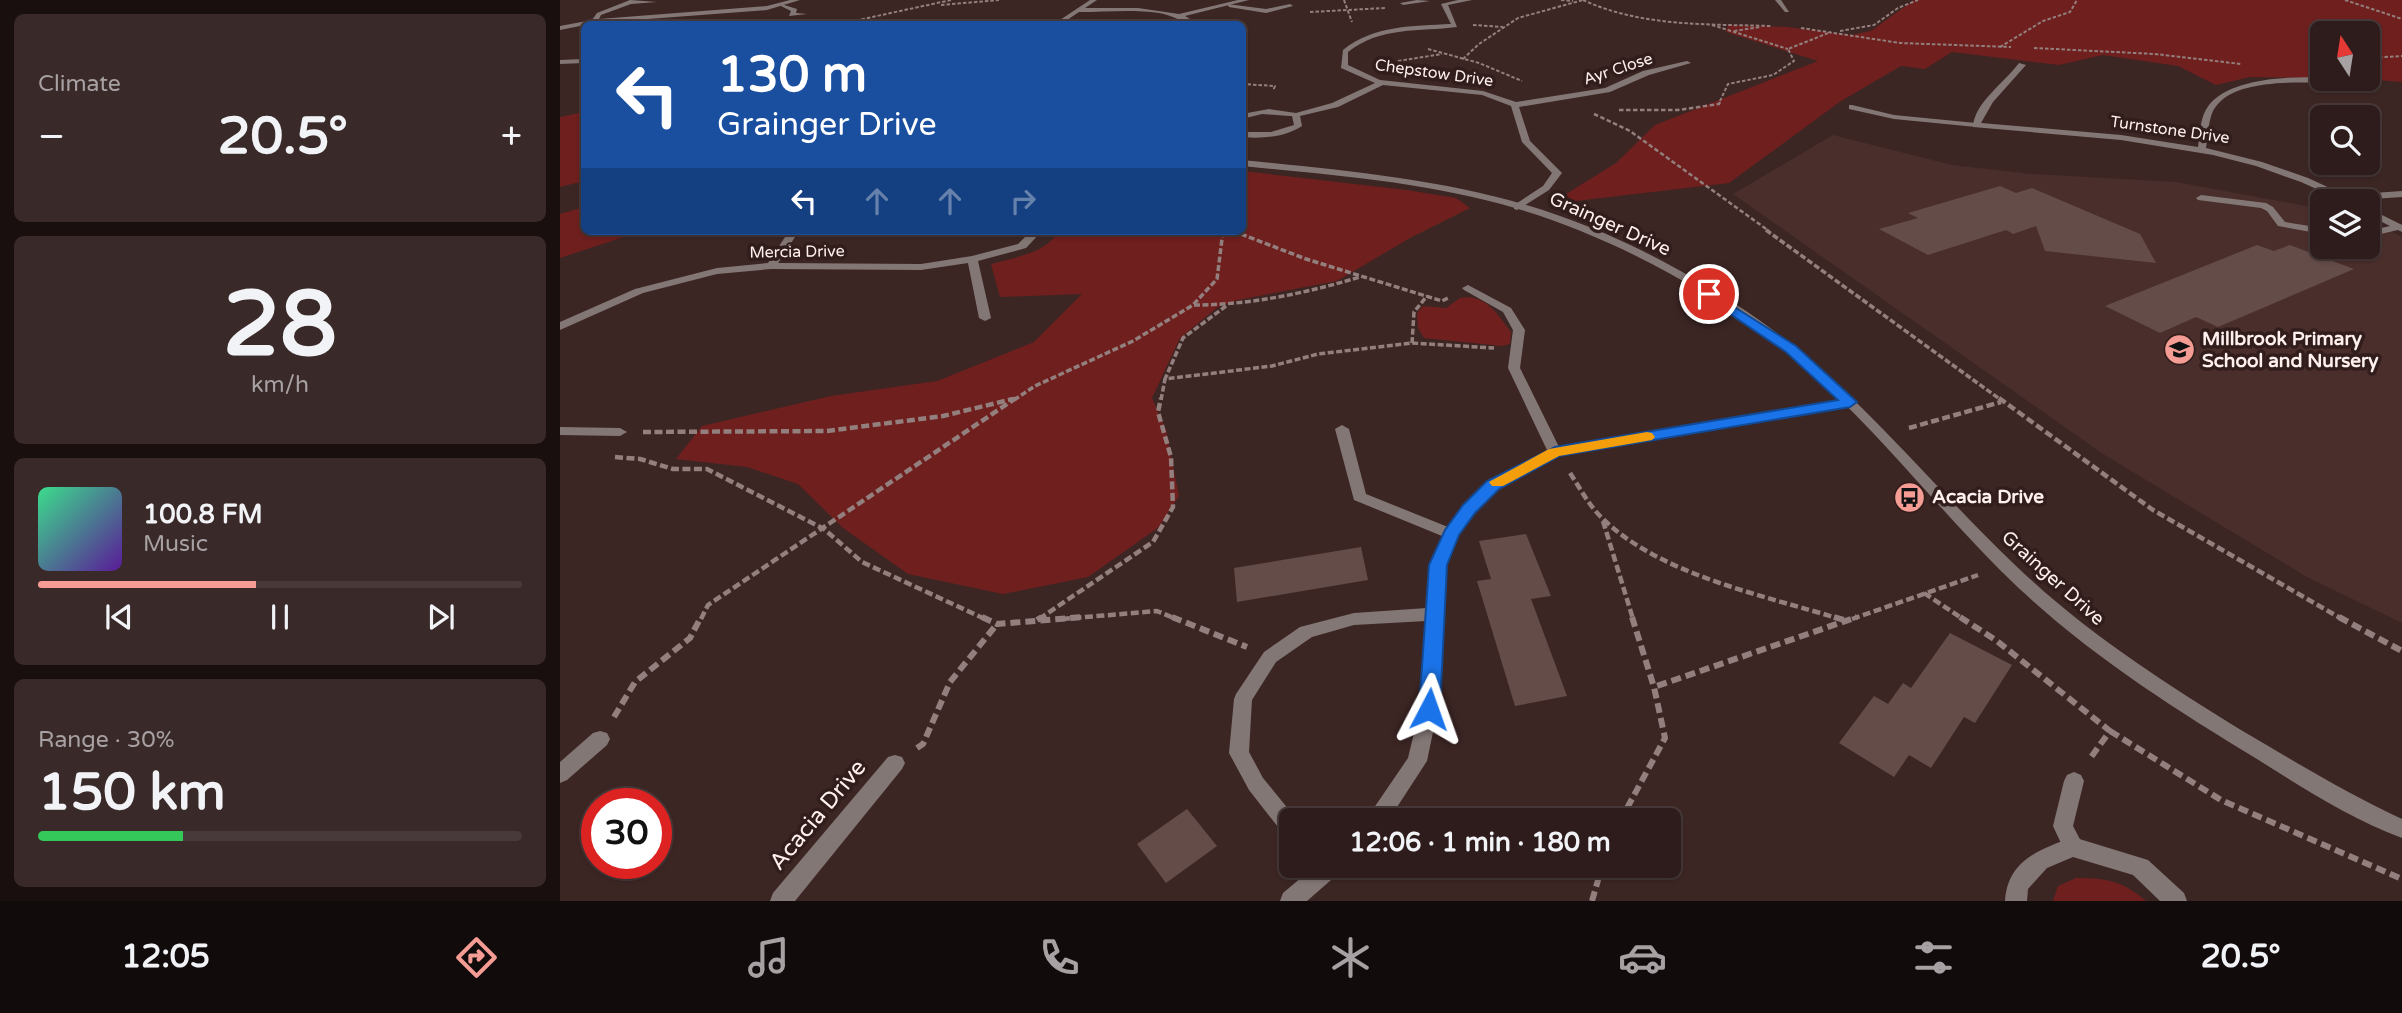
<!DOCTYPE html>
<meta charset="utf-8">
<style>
body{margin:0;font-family:"Varela Round",sans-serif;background:#392928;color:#f1f3f6;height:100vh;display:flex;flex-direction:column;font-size:26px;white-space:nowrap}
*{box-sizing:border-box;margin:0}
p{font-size:23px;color:#a7a1a3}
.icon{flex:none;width:38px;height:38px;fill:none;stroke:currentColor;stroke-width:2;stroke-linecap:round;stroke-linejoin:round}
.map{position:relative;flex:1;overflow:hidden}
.details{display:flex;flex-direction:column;gap:14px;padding:14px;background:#190f0f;width:560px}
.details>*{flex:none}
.banner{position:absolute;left:21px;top:21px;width:665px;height:214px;border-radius:10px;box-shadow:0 2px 5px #0004,0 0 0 2px #483a3a;background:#1a4fa0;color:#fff;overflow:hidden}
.needle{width:46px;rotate:348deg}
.tools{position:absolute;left:1750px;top:21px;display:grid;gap:14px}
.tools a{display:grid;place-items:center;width:70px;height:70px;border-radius:10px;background:#2d1c1b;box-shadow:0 2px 5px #0004,0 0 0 2px #483a3a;font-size:35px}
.speed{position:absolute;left:21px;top:788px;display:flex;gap:14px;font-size:35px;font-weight:700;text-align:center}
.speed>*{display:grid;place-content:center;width:91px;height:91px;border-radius:50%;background:#2d1c1b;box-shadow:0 2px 5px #0004,0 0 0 2px #483a3a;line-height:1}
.speed .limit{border:10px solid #d22;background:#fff;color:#111}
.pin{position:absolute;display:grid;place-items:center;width:60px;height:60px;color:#fff;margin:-30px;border:4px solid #fff;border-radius:50%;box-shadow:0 2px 7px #0007}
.me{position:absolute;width:77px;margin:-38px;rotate:4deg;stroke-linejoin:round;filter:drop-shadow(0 0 5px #0008)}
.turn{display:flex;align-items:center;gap:24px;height:147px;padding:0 21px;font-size:32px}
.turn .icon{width:91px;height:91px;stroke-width:2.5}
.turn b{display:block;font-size:49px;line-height:60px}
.lanes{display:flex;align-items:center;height:66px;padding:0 21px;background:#0003;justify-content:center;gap:35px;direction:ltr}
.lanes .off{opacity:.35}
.big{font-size:52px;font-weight:800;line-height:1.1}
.details .card{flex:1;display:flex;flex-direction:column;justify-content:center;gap:10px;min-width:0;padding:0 24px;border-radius:10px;background:#392928}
.details .dial{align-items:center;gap:0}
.dial b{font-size:91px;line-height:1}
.song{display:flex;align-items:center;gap:21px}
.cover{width:84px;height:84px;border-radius:10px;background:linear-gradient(135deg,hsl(150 70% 55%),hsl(270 70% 35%))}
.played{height:7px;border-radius:4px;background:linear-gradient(90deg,#f59c94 45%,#483a3a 45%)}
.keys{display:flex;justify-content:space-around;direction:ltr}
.heat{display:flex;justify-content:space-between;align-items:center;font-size:38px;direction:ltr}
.charge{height:10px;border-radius:5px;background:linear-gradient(90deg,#34c759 30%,#483a3a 0)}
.trip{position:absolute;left:719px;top:808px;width:402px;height:70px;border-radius:10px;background:#2d1c1b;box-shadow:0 2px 5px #0004,0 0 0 2px #483a3a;font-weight:800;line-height:70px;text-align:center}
.menu{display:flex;height:112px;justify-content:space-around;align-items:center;background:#120b0b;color:#a7a1a3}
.menu .icon{width:49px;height:49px}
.menu .on{color:#f59c94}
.menu b{font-size:32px;color:#f1f3f6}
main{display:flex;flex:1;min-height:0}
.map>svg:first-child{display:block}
.built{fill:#4a2e2b}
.green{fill:#6f1f1d}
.building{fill:#644c49}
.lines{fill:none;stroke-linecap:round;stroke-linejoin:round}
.path-far4{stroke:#93807e;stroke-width:2;stroke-dasharray:3.5 2;stroke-linecap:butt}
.path-far3{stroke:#93807e;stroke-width:2.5;stroke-dasharray:4.5 2.5;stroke-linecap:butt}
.path-far2{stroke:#93807e;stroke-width:3.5;stroke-dasharray:6 2.5;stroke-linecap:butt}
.path-far1{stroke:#93807e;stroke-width:4.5;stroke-dasharray:8 3.5;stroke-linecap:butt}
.path{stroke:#93807e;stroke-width:6;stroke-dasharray:10 5;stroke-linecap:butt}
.service{fill:#837775;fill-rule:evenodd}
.minor{fill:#837775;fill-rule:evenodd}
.tertiary{fill:#837775;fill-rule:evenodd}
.route{fill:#1a73e8;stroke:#114b97;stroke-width:2}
.slow{fill:#f59e0b}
.labels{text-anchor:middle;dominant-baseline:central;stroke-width:7;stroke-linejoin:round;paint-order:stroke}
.far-street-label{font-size:16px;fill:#fef0ee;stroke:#311d1b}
.street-label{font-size:19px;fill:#fef0ee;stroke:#311d1b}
.poi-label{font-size:19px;font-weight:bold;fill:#fef0ee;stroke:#311d1b;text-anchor:start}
.near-street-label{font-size:23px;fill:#fef0ee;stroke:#311d1b}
</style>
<main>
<section class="details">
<div class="card"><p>Climate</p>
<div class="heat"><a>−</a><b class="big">20.5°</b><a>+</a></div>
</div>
<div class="card dial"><b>28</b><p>km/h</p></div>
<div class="card">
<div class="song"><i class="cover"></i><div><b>100.8 FM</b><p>Music</p></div></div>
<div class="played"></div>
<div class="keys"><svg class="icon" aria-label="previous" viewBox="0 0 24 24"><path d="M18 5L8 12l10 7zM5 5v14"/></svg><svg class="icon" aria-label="pause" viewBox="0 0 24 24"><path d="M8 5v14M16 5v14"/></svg><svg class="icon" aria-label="next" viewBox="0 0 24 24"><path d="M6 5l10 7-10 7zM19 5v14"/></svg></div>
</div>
<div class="card"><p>Range · 30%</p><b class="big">150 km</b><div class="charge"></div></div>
</section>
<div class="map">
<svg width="1842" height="901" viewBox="0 0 1842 901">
<rect width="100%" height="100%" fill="#3c2624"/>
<!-- built -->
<path class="built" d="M1273,135L1392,165L1472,174L1616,182L1762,209V247H1808V219L1842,237V623L1747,577L1543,454L1173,194Z"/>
<!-- green -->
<g class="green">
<path d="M1354,0H1842V82L1803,79H1808V33H1762V78L1690,77L1656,85L1618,66L1543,55L1499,65L1392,52L1365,69L1341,66L1281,101L1169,183L990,204L1056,163L1095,125L1258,61L1166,32L1168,25L1227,27L1291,35L1311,31Z"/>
<path d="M24,112V181L0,187V117Z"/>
<path d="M683,171L847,190L896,198L910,208L850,238L777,281L678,300L658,307L620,338L592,398L606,430L619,496L599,527L528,577L443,594L348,574L283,528L238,484L187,467L116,459L142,426L271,396L377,381L474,342L522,294L440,297L431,264C452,258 488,253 498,231H682Z"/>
<path d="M24,207V231H82L0,258V214Z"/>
<path d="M908,297C929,299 939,316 951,332L950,344L942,346L864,338L858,328L857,313L863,306L886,308L900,298Z"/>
<path d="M1516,878C1548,878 1562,881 1586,901H1493L1498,886Z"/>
</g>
<!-- building -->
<g class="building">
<path d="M1440,186L1456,193L1472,188L1580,234L1596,263L1485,251L1476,226L1453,234L1446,230L1368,255L1319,229L1358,218L1348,213Z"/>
<path d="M1697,245L1714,251L1730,245L1794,269L1658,327L1636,317L1600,333L1545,306Z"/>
<path d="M966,534L991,596L971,599L1007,696L955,706L917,581L931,579L919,541Z"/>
<path d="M801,547L808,580L677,602L674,568Z"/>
<path d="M1390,633L1452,665L1415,723L1404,717L1371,768L1349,755L1334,777L1279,743L1314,696L1328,704L1343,683L1351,688Z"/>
<path d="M627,809L657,846L606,883L577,844Z"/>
</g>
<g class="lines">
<!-- path-far4 -->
<g class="path-far4">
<path d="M784,0L792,22"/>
<path d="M1001,0L1013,1"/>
<path d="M1023,0C1082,27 1147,24 1211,26"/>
<path d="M1785,0L1842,19"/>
<path d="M381,5L439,0"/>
<path d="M750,12L825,8"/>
<path d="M280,24L391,0"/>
<path d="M913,25L943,27"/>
<path d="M1152,25L1228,49"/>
<path d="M1241,28L1340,43L1451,47"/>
<path d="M1174,31L1200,27"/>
<path d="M1280,31L1314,25L1338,8L1358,0"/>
<path d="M1440,47L1483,21L1510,12L1517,0"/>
<path d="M1474,48L1595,54L1681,64"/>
<path d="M868,49L919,63L962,81"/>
<path d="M1808,58L1842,56"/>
<path d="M903,59L919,44L958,18L1023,0"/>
<path d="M838,61L882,54"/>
<path d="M682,84L715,86L713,91"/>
<path d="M1160,101L1168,84L1213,75L1234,61L1228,49L1271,32"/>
</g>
<!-- path-far3 -->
<g class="path-far3">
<path d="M1059,110H1118L1159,104L1161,100"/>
<path d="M1034,114L1070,131L1209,231"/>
</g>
<!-- path-far2 -->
<g class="path-far2">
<path d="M1206,230L1441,400"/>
<path d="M673,231L746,259L882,301L888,298"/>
<path d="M634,305C691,305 746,293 800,277"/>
<path d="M666,306L623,338L605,379L712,366L758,354L852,343L934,348"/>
<path d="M852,343L854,312L867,296"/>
<path d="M448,400L453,399"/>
<path d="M454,400L475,386L573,341L633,305L657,279L663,231"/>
<path d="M601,400L605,379"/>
</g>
<!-- path-far1 -->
<g class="path-far1">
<path d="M1439,398L1593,510L1782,619"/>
<path d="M1349,428L1441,402"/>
<path d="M83,432L267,431L383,416L453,399"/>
<path d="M55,457L80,459L113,469H147L264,529L302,562L425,619"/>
<path d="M1010,473C1020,488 1028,504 1041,517C1099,575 1203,595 1280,619"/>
<path d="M1043,521L1073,619"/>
<path d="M1364,593L1403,619"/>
<path d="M141,619L148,605L456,398"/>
<path d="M479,619L593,542L613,507L611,457L598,412L601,398"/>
<path d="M502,619L597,611L616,619"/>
<path d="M1292,619L1418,575"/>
</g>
<!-- path -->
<g class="path">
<path d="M422,617L437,624L524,617"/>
<path d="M612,617L687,647"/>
<path d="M1072,617L1094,687"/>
<path d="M1274,617L1284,620"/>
<path d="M1400,617L1437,641L1550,731L1529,760"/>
<path d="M1779,617L1842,651"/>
<path d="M477,620L482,617"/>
<path d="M54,717L75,682L130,638L141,617"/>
<path d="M1550,731L1661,800L1842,879"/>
<path d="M357,748L363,744L390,682L437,624"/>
<path d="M1060,821L1105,738L1094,687L1297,617"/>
<path d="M1032,901L1042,866"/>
</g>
<!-- service -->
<g class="service">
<path d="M221,4L237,9L236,13L247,14L229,16L231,11L221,6Z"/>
<path d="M667,4L706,9L730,4L733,6L706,13L669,7Z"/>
<path d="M447,20L452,21L450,24H444Z"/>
<path d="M1292,105L1334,115L1416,123L1420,125L1416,127L1334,119L1289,109V105Z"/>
<path d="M1641,195L1706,203L1713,207L1725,222L1762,228V234L1718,226L1707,211L1701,208L1638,200L1636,198Z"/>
<path d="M1839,224L1842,225V229L1808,237V231Z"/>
<path d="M1514,772L1521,775L1524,781L1513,826L1524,847L1520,854L1513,857L1506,854L1493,826L1504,781L1507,775Z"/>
</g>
<!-- minor -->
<g class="minor">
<path d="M70,0L97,2L71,4L41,15L39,19L207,6L230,0H240L207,10L35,23L0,30V26L32,20L37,13Z"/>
<path d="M678,0H689L625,16L635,22V24C625,24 612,15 599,13C573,9 545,12 519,12L516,10L519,8H578L619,14Z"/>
<path d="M857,0L870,1L843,5L840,3Z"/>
<path d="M898,0H912L888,5L897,27C859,32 821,26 788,52V65L820,80L923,91L956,102L1045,88L1083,71L1127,61L1131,63L1089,75L1050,92L959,107L970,141L1002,173L989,190L957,210L954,209V205L983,186L992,173L962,142L951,106L922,95L823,85L778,107L740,116L742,126C725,137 703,139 682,137V132H711L734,125L732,116H729L702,114L682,119V114L709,109L736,113L772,103L815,83L781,68L783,50C814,25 853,26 891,24L881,4Z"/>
<path d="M1215,0H1221L1229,12H1225Z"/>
<path d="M24,59V63L0,64V60Z"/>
<path d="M1459,63L1466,65L1433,102L1421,123L1561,135L1638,147C1640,133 1640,116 1649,105C1672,75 1745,75 1780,79L1781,81L1777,83C1744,83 1671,76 1653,111C1648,122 1648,136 1646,148L1702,162L1748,178L1785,195L1842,191V197L1783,201L1741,182L1696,166L1653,155L1561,140L1413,127C1414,103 1445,82 1459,63Z"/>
<path d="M1808,208L1842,225V232L1808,215Z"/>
<path d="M229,231H239L218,263L361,264L412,256L458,244L471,231H482L466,248L418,261L431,318L425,321L419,318L408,263L361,270L211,269L157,274L83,293L0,330V322L75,289L157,268L208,263Z"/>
<path d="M908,285L951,308L965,330L960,368L999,447L1290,398L1297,402L1290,406L999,456L938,488L914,513L898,535L886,565L878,708L867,761L828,821H805L848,758L860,708L866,621L794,625L752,637L716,662L692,700L689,752L703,778L738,821H732V838L725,836L689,790L669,753L674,699L676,694L704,652L740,627L794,613L867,608L870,565L882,536L794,500L775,429L782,425L789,429L806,494L888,527L904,505L928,482L987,450L948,368L953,330L943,312L904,290L902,288Z"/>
<path d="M0,427L60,428L67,432L60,436L0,435Z"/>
<path d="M40,731L47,733L50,739L47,745L7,780L0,783V762L33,733Z"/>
<path d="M335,755L342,757L345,763L342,769L235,901H210L213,893L328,757Z"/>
<path d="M1513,837L1588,860L1624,893L1627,901H1600L1573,875L1513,857L1487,868L1468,889L1467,901H1445C1448,860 1479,850 1513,837Z"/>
<path d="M755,866H782L779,873L747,901H720L723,893Z"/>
</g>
<!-- tertiary -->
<g class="tertiary">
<path d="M530,0H537L501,24H494Z"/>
<path d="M682,160C789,171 899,180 1000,216C1066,239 1131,274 1189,313C1291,382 1365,479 1453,563C1522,630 1604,683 1686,733C1737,763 1788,794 1842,819V838C1791,819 1743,788 1697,759C1606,704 1516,646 1441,571C1366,496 1302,410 1218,345C1141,285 1049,236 955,208C867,182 774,175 682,166Z"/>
</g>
</g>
<!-- route -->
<path class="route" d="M1149,291L1236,346L1297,402L1290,407L999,456L939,489L915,513L899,535L887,565L880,709L877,715L869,717L862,715L859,709L869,565L885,530L903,505L927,481L995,447L1278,400L1226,352L1145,297L1143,294Z"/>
<!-- slow -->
<path class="slow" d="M1087,432L1092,433L1095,437L1092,440L999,456L943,486H932L929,482L989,449Z"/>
<!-- icons -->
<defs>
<symbol id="school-disc" viewBox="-11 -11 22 22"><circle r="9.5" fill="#f59c94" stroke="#311d1b"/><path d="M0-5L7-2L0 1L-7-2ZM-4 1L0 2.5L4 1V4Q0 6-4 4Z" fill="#111"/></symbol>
<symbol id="bus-disc" viewBox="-11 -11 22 22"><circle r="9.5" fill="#f59c94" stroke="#311d1b"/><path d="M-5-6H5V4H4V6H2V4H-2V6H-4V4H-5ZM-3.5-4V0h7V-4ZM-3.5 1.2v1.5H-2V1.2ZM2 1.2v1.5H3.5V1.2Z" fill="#111"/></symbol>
</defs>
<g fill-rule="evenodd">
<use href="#school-disc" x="1602" y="332" width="35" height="35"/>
<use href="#bus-disc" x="1332" y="480" width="35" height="35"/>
</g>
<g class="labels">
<!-- far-street labels -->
<g class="far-street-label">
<text transform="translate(1058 69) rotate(-18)">Ayr Close</text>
<text transform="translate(874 73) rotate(8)">Chepstow Drive</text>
<text transform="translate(1610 130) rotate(8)">Turnstone Drive</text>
<text transform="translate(237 252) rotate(-1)">Mercia Drive</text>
</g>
<!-- street labels -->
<g class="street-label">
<text transform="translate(1050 224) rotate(24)">Grainger Drive</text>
<text transform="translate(1493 578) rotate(42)">Grainger Drive</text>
</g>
<!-- poi labels -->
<g class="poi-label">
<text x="1642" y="339">Millbrook Primary<tspan x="1642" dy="22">School and Nursery</tspan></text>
<text x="1372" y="497">Acacia Drive</text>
</g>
<!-- near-street labels -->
<g class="near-street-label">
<text transform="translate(258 815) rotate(-50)">Acacia Drive</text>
</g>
</g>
</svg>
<div class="tools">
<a><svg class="needle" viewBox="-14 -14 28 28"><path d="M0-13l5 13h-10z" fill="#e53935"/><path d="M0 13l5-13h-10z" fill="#a7a1a3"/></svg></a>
<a><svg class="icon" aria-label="search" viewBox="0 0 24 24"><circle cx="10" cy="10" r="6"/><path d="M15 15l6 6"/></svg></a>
<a><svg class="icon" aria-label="layers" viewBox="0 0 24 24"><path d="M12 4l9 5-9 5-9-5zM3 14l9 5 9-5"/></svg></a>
</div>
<div class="speed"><div class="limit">30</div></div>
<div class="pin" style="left:1149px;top:294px;background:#d93025"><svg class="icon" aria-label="arrive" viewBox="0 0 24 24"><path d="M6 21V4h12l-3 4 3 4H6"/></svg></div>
<svg class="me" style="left:869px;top:709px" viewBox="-20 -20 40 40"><path d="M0-17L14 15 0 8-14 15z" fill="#1a73e8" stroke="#fff" stroke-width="4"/></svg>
<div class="trip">12:06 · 1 min · 180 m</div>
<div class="banner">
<div class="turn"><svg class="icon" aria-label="left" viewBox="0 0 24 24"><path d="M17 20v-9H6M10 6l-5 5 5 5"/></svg><div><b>130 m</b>Grainger Drive</div></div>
<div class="lanes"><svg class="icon" aria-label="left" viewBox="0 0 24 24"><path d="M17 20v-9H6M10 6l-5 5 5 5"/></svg><svg class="icon off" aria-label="ahead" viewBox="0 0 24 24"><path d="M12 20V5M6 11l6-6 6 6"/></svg><svg class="icon off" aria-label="ahead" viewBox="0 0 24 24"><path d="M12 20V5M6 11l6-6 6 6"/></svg><svg class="icon off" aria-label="right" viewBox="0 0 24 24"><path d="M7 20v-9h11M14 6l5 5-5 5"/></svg></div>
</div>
</div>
</main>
<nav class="menu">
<b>12:05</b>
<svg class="icon on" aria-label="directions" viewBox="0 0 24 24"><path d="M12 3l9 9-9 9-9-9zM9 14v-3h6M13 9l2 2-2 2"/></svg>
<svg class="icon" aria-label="music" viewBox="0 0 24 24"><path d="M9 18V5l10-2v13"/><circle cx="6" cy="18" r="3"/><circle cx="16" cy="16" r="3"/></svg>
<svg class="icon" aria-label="phone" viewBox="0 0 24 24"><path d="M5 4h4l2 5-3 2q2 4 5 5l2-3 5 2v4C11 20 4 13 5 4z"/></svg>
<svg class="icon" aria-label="climate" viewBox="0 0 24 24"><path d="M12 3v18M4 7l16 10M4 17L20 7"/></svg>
<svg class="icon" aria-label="car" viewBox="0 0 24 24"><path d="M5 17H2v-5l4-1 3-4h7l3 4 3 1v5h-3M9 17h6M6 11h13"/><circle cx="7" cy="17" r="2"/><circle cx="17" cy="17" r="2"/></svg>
<svg class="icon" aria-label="filters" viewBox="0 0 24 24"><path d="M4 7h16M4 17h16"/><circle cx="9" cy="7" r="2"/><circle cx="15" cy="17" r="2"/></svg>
<b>20.5°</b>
</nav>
